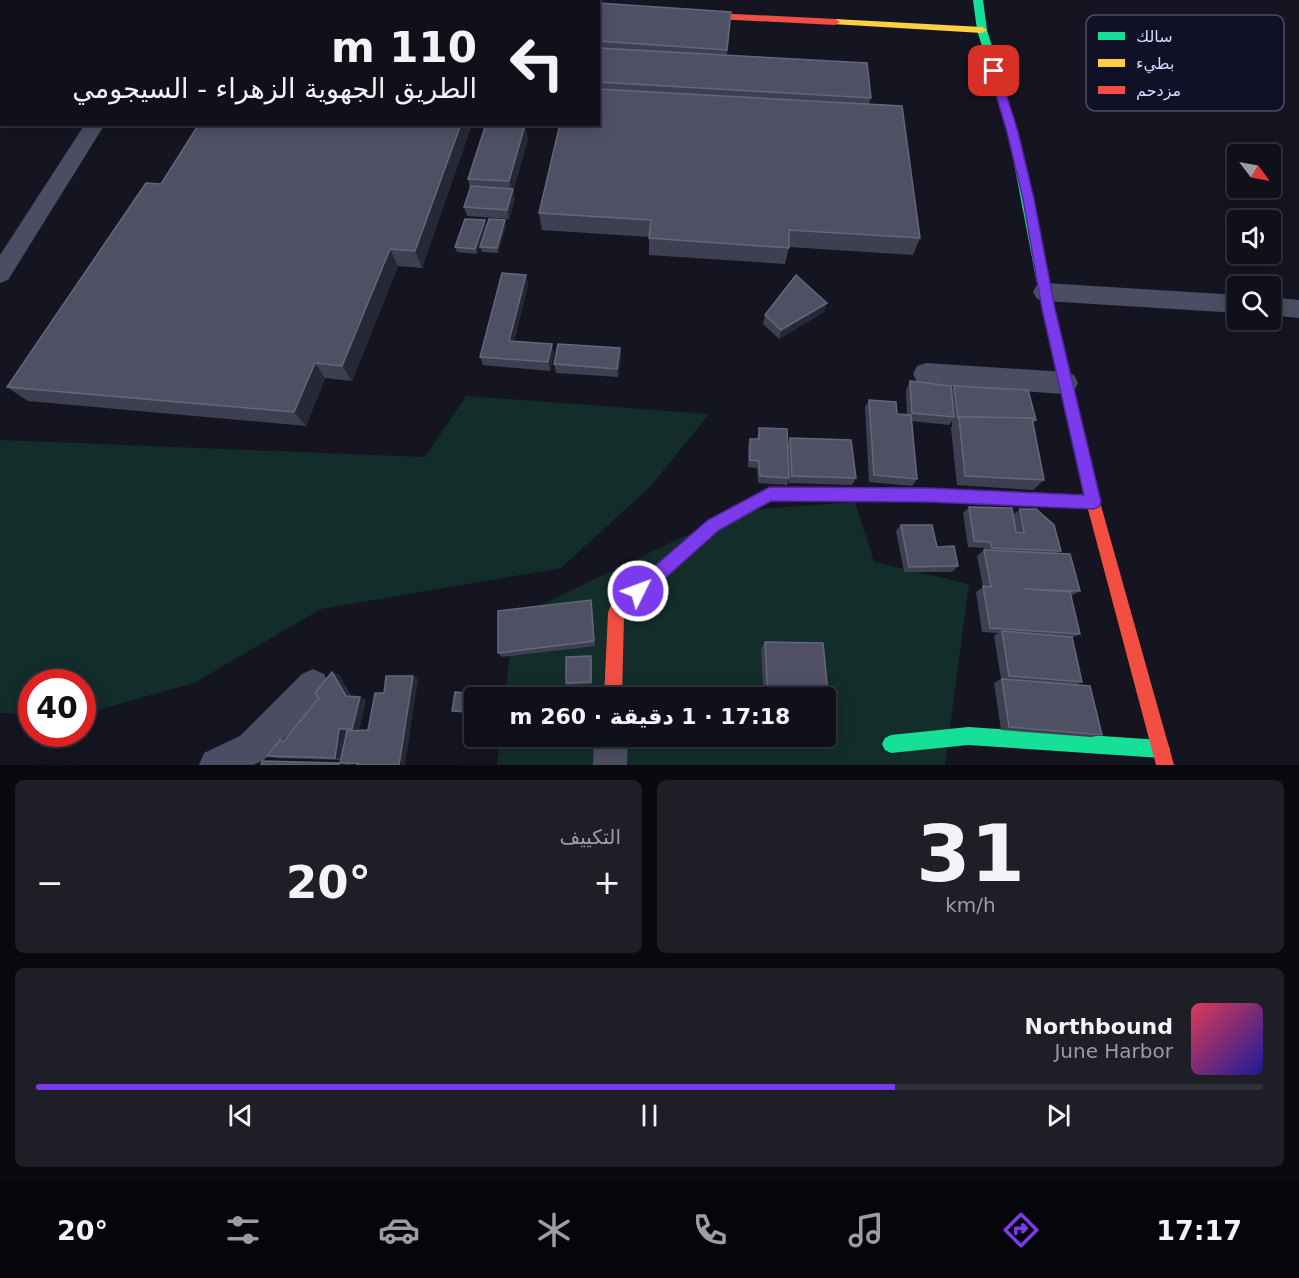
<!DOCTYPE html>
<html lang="ar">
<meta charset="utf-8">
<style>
body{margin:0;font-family:"DejaVu Sans","Noto Naskh Arabic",sans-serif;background:#1e1e27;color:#f1f3f6;direction:rtl;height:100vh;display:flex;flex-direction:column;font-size:22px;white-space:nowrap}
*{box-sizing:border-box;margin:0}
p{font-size:20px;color:#9c9da2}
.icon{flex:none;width:33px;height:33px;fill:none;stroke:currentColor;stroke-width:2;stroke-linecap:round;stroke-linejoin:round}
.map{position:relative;height:765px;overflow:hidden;direction:ltr}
.details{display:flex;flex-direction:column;gap:15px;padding:15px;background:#09090e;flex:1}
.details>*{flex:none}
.guide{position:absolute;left:0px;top:0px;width:600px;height:126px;box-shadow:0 3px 15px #0003,0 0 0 2px #303039;direction:rtl;background:#10101a;color:#f1f3f6;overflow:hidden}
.needle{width:39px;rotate:122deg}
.buttons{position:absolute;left:1227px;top:144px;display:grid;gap:12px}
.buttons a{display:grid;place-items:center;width:54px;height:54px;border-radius:6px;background:#10101a;box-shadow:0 3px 15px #0003,0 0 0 2px #303039;font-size:30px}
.speed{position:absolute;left:18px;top:669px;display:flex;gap:12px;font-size:30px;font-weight:700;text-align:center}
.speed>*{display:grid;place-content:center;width:78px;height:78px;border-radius:50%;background:#10101a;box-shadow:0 3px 15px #0003,0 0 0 2px #303039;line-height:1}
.speed .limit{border:9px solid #d22;background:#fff;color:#111}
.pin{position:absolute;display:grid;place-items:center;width:51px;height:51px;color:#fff;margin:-26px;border-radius:12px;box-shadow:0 3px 9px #0006}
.me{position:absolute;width:66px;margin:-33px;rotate:48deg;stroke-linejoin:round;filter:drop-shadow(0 0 4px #0008)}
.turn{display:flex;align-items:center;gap:21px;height:126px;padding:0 24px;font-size:27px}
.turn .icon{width:78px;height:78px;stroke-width:2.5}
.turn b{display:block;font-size:42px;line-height:51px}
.big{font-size:45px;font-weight:700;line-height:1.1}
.details .widget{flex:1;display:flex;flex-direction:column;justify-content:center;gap:9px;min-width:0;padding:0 21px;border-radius:9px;background:#1e1e27}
.details .dial{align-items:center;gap:0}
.dial b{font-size:78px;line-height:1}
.song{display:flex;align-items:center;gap:18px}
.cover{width:72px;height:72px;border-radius:9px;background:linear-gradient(135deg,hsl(350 70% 55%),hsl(240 70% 35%))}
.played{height:6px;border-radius:3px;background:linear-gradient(90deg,#7c3aed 70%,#303039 70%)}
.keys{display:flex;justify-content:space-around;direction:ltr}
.heat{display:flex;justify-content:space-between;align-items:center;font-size:33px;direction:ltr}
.details .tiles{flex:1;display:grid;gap:15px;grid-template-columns:1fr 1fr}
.widget:last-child{grid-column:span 2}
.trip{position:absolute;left:464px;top:687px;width:372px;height:60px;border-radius:6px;background:#10101a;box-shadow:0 3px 15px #0003,0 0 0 2px #303039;font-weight:700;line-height:60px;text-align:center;direction:rtl}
.menu{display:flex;height:96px;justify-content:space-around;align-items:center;background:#06060a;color:#9c9da2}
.menu .icon{width:42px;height:42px}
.menu .selected{color:#7c3aed}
.menu b{font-size:27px;color:#f1f3f6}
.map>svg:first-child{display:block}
.green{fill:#132d2a}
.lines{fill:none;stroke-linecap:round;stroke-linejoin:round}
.street{fill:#4b4e62;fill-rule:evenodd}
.fast{fill:#16e098;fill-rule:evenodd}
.slow{fill:#ffcf43;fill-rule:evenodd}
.jam{fill:#f24e42;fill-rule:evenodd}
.wall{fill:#3e4051}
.shaded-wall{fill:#272836}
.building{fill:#4f5064;stroke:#64667c;stroke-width:1.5}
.route{fill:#7c3aed;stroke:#51269a;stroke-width:1.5}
.key{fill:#101027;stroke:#4c4d68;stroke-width:1.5}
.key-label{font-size:16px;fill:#d7dafe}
</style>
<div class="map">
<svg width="1299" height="765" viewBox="0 0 1299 765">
<rect width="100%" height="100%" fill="#151522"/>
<!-- green -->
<g class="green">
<path d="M466,396L709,414L650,487L561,568L321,609L194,683L83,714L82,682H32L31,714L0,713V440L425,457Z"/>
<path d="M855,502L874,562L969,584L945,765H497L500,737L825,736V698L505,697L514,618L737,511Z"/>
</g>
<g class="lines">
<!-- street -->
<g class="street">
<rect x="165" y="0" width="18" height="2"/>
<path d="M399,0H444L445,2H400Z"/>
<path d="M85,124H105L8,280L0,283V255Z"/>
<path d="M1045,283L1238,295V313L1045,301L1037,299L1033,292L1037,285Z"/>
<path d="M1270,297L1299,300V318L1270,315Z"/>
<path d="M926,363L1065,372L1074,375L1078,383L1074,391L1065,394L926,385L917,382L913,374L917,366Z"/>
<path d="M313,669L324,674L329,685L324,696L264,760L253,765H199L204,753L240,736L302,674Z"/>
<path d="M594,736H628L627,765H593Z"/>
</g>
<!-- fast -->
<g class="fast">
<path d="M973,0H983L987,30L1018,132L1050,289L1044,294L1038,289L1008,132L977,30Z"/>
<path d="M817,487L928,488L1093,495L1098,497L1100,502L1098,507L1093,509L928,502L817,501L812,499L810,494L812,489Z"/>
<path d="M968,727L1161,740L1167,743L1170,749L1167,755L1161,758L968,745L891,753L885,750L882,744L885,738L891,735Z"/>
</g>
<!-- slow -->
<path class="slow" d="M835,19L982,27L987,30L982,33L832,24V20Z"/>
<!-- jam -->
<g class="jam">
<path d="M598,7L835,19L840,22L835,25L598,13Z"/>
<path d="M1044,284L1050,289L1100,502L1174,765H1156L1086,502L1038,289Z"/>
<path d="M770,487H817L822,489L824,494L822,499L817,501H772L718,530L624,617L622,698H604L608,613L610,607L708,520Z"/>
</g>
</g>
<!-- wall -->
<g class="wall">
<path d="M598,3L731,12L727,55L871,98L869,104L920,238L913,255L789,247L785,264L649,255V237L542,230L539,213L598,124Z"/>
<path d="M199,124H472L422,268L398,266L352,381L325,378L306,426L28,401L7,387L161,184Z"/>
<path d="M525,125L528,139L513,191L515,199L509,219L467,216L464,207L470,189L468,179Z"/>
<path d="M486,225L477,254L457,252L455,247Z"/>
<path d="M506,225L498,253L482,252L480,247Z"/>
<path d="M526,275L528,284L514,342L552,344L554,353L550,371L483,365L480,357Z"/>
<path d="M824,312L779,339L763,324L765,315Z"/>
<path d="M620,348L621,357L618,377L556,373L554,364Z"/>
<path d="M910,381L951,390L954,386L1036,420L1033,423L1044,480L1033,490L957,485L951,428L952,426V421L949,425L912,421L917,479L912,486L869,482L865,407L869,400L897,414L907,415L906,390Z"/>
<path d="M759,428L788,443L790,438L856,478L852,485L789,483V479L787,485L758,483L757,468L748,467V446L750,439H757Z"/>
<path d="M969,507L1013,515L1020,509L1061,551L1057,553L1080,591L1071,596L1080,634L1072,638L1082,682L1075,685L1102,735L1091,737L1001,730L994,683L1001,679L994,636L998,633L982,632L976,592L983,587L977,556L984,550V548L968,547L963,513Z"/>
<path d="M901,525L937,547L958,566L952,572H904L896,531Z"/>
<path d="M592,605L595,646L502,657L498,653Z"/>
<path d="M765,642L823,643L833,743L827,746L767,745L766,736H825V698H764L761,648Z"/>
<path d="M592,658V684L567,685L566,683Z"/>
<path d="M339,675L351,696L366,700L359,730H368L384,693L413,676L418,680L358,764L347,765L340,763L341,760L276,758L267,756L280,740L284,741Z"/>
<path d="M455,692L477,694L479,695V698H474V713L454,712L452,711Z"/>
</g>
<!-- shaded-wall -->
<g class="shaded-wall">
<path d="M461,124H472L422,268L415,251Z"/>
<path d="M525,125L528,139L513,191L515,199L509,219L507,210L512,193L509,181Z"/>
<path d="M485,220L486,225L477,254L475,249Z"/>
<path d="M505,220L506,225L498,253L497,248Z"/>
<path d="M390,249L398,266L352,381L342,366Z"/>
<path d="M526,275L528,284L512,350L509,341Z"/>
<path d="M827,303L824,312L779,339L781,330Z"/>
<path d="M552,344L554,353L550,371L548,362Z"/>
<path d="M620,348L621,357L618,377L617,369Z"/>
<path d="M315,363L325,378L306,426L294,412Z"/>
<path d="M591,600L592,605L595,646L594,641Z"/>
<path d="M332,672L339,675L352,699L346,696Z"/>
<path d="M413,676L418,680L405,765H399Z"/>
<path d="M360,697L366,700L359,731L352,729Z"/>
<path d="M339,729L346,731L343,760L335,758Z"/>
</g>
<!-- building -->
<g class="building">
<path d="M598,3L731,12L727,50L598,41Z"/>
<path d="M598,48L867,63L871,98L598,82Z"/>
<path d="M598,89L902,106L920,238L789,230V248L649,238L651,220L539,213L560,124H598Z"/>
<path d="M199,124H461L415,251L390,249L342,366L315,363L294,412L7,387L146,183L161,184Z"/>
<path d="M486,124L525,125L509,181L468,179Z"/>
<path d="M471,186L513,189L507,210L464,207Z"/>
<path d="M465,219L485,220L475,249L455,247Z"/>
<path d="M489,219L505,220L497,248L480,247Z"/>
<path d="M502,273L526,275L509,341L552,344L548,362L480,357Z"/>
<path d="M796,275L827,303L781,330L765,315Z"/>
<path d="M558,344L620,348L617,369L554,364Z"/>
<path d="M910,381L951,386L954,417L912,413Z"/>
<path d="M954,386L1028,390L1036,420L1032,419V418L959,417L958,418Z"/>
<path d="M869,400L896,402L897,414L911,415L917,479L874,475Z"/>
<path d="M959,417L1032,418L1044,480L965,476Z"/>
<path d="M759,428L787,429L789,478L760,476L759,461L750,460V439H759Z"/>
<path d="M790,438L851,440L856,478L792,476Z"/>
<path d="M969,507L1012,508L1016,532L1024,533L1020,509H1036L1054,525L1061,551L992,548L990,542L974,541Z"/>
<path d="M901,525H932L937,547L954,546L958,566L909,567Z"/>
<path d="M984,550L1070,554L1080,591L1024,589L1070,592L1080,634L990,628L983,586L991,587Z"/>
<path d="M591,600L594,641L498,653V611Z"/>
<path d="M1002,631L1072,637L1082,682L1009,676Z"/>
<path d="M765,642L823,643L833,743L771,742L770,736H825V698H768Z"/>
<path d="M591,656V682L566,683V657Z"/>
<path d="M332,672L346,696L360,697L352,729H339L335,758L267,756L280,740L283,742L319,698L315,693Z"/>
<path d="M386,676H413L399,765H357L358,763H340L347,731L368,730L375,693H384Z"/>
<path d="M1002,679L1090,686L1102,735L1009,727Z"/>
<path d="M455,692L477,694V698H474V712L452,711Z"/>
<path d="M262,761L339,763V765H261Z"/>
</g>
<!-- route -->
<path class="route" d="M994,68L999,71L1018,132L1034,199L1055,309L1101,502L1099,507L1093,509L928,502L771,501L719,530L644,597L638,599L633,597L630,591L633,585L708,520L770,487L928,488L1084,495L1042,309L1023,199L1007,132L989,71Z"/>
<!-- legend -->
<rect x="1086" y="15" width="198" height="96" rx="9" class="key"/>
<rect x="1098" y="32" width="27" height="8" fill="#16e098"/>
<rect x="1098" y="59" width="27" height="8" fill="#ffcf43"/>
<rect x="1098" y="86" width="27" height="8" fill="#f24e42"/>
<g class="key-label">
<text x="1136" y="42">سالك</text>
<text x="1136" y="69">بطيء</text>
<text x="1136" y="96">مزدحم</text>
</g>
</svg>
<div class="buttons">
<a><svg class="needle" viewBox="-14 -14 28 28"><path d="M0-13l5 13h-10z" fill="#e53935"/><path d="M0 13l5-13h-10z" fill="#9c9da2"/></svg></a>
<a><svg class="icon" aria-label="sound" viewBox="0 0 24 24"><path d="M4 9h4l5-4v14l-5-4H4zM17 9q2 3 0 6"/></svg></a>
<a><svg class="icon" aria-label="search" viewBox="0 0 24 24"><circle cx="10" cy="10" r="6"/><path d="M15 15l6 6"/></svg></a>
</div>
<div class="speed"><div class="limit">40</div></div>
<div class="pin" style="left:994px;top:71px;background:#d93025"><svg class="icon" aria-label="arrive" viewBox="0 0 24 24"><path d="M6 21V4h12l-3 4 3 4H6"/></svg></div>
<svg class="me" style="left:638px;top:591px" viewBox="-20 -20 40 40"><circle r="17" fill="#7c3aed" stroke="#fff" stroke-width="3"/><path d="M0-11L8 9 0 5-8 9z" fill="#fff"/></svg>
<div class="trip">17:18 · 1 دقيقة · 260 m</div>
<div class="guide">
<div class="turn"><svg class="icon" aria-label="left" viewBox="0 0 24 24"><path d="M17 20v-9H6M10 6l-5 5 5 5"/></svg><div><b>110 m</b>الطريق الجهوية الزهراء - السيجومي</div></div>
</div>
</div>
<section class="details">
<div class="tiles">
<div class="widget dial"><b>31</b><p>km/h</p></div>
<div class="widget"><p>التكييف</p>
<div class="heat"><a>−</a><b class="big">20°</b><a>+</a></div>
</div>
<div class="widget">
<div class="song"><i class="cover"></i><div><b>Northbound</b><p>June Harbor</p></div></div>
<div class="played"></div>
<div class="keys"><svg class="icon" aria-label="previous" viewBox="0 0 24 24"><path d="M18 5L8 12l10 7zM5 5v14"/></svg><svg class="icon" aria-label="pause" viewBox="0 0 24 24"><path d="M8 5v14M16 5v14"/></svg><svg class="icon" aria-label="next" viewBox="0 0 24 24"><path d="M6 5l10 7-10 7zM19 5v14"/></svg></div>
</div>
</div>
</section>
<nav class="menu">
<b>17:17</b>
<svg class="icon selected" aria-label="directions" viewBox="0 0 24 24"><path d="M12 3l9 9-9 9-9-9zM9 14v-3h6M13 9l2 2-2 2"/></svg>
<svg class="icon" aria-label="music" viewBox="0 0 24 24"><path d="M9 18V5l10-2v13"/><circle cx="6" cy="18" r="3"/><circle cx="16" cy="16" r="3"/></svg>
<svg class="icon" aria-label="phone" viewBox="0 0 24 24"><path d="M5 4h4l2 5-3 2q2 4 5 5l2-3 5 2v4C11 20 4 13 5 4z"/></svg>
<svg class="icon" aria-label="climate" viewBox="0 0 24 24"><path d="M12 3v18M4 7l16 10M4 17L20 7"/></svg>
<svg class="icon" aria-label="car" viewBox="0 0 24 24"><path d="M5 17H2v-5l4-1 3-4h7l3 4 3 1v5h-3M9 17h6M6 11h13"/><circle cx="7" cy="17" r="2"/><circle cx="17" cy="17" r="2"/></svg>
<svg class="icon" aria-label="filters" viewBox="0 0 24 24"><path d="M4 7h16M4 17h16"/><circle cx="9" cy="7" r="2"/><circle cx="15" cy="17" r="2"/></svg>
<b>20°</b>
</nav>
